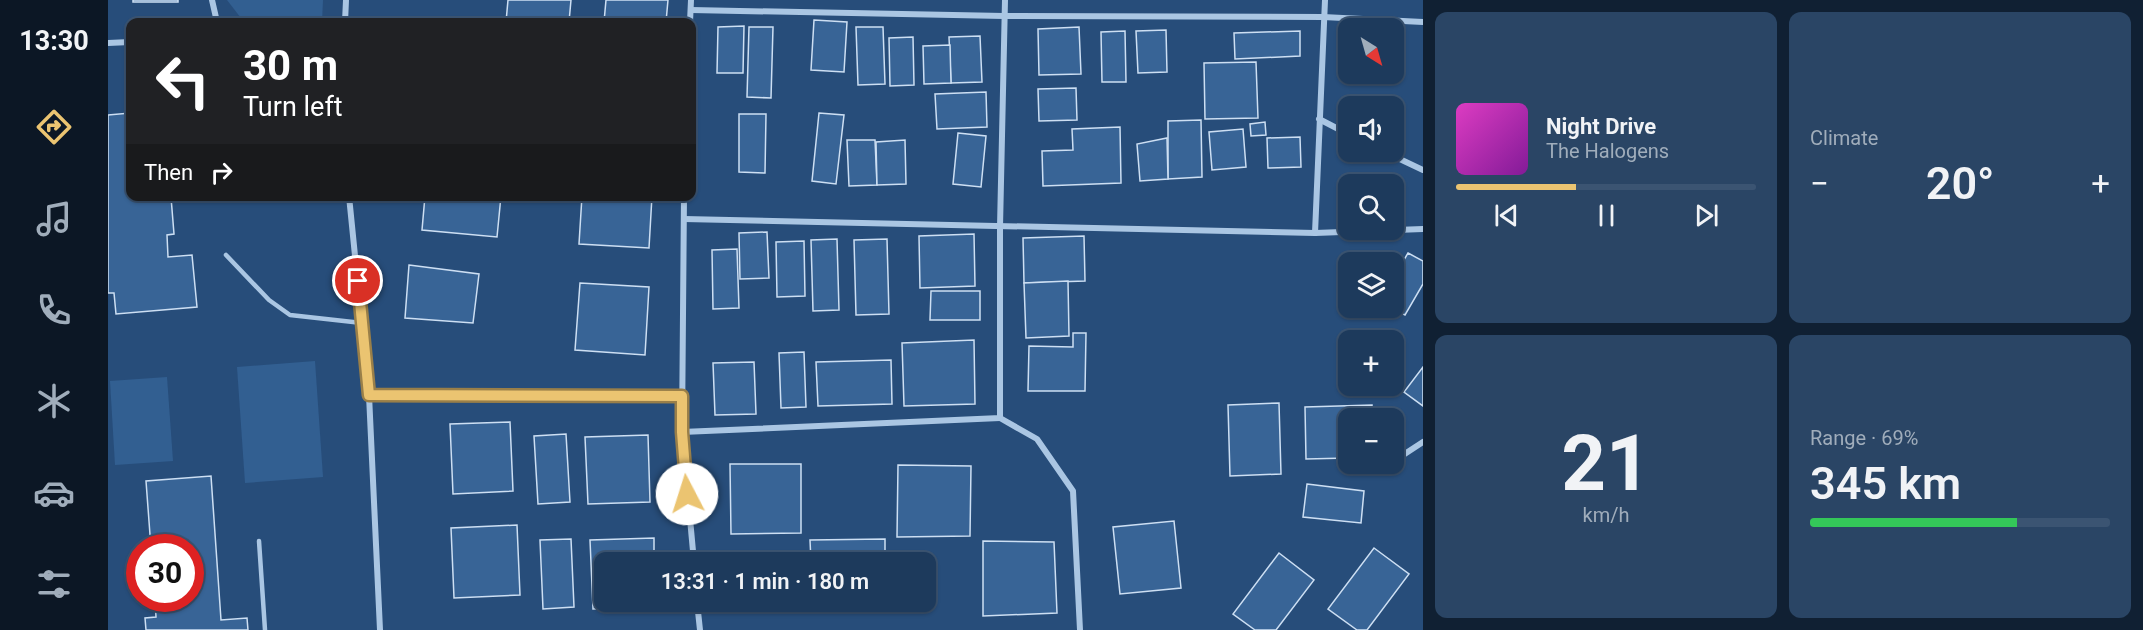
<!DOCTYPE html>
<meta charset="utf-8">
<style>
body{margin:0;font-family:Roboto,sans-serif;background:#2a4565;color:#f1f3f6;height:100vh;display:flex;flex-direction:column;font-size:22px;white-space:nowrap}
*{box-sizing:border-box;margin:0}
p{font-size:20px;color:#a0adbb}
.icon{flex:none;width:33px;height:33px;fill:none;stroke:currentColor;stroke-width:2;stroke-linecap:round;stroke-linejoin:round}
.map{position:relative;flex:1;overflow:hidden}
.drawer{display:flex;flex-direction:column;gap:12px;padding:12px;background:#102033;width:720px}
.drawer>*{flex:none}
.banner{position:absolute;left:18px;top:18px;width:570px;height:183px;border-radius:12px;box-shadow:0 2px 4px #0004,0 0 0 2px #3b5472;background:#202124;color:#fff;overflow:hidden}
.needle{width:39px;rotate:143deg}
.tools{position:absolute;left:1230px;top:18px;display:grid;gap:12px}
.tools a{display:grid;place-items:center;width:66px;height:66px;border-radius:12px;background:#1d3a5c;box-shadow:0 2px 4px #0004,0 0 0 2px #3b5472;font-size:30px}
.speed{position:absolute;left:18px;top:534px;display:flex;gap:12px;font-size:30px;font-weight:700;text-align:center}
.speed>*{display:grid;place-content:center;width:78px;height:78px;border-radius:50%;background:#1d3a5c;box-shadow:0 2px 4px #0004,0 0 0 2px #3b5472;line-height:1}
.speed .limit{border:9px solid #d22;background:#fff;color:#111}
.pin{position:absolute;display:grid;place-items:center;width:51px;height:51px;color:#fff;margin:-26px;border:3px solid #fff;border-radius:50%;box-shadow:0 2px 6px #0007}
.me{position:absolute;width:66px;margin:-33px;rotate:355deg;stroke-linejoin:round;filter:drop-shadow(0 0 4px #0008)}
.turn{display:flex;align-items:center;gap:21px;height:126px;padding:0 18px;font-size:27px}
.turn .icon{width:78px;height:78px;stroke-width:2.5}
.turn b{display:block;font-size:42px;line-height:51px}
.then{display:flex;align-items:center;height:57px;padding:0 18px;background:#0003;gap:12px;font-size:22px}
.big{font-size:45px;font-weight:600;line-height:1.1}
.drawer .widget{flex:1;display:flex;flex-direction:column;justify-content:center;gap:9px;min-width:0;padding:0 21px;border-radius:12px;background:#2a4565}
.drawer .dial{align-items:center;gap:0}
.dial b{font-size:78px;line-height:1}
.song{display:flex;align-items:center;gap:18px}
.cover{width:72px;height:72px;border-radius:9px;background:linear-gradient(135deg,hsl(310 70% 55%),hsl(290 70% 35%))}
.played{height:6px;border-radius:3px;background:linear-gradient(90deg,#ebc471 40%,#3b5472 40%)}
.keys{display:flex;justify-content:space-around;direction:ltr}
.heat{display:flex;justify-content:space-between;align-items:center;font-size:33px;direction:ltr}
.charge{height:9px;border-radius:4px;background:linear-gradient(90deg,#34c759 69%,#3b5472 0)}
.drawer .tiles{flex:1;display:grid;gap:12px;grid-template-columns:repeat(2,1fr)}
.trip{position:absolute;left:486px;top:552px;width:342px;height:60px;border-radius:12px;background:#1d3a5c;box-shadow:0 2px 4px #0004,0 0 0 2px #3b5472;font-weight:600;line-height:60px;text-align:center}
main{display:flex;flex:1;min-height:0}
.tab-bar{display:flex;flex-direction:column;width:108px;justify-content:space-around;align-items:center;background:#0c1725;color:#a0adbb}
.tab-bar .icon{width:42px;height:42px}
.tab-bar .current{color:#ebc471}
.tab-bar b{font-size:27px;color:#f1f3f6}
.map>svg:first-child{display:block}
.green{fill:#325f91}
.building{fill:#386496;stroke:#cddff3;stroke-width:1.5}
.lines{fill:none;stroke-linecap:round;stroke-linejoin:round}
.service{stroke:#aac6e3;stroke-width:4.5}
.minor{stroke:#aac6e3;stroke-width:6}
.route-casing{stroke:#997f49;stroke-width:15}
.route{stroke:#ebc471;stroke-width:10}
</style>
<main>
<nav class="tab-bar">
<b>13:30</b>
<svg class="icon current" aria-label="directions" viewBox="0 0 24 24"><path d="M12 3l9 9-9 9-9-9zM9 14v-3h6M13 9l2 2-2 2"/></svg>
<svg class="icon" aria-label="music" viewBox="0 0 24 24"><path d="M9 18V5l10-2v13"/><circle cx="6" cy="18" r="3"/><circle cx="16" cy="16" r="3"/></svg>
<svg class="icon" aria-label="phone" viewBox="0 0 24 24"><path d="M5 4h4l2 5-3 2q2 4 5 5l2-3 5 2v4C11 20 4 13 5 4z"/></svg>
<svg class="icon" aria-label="climate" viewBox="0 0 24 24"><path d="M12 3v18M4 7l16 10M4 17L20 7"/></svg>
<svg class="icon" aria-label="car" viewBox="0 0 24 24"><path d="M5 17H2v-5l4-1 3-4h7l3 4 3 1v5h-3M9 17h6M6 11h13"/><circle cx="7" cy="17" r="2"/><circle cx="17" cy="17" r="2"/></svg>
<svg class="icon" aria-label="filters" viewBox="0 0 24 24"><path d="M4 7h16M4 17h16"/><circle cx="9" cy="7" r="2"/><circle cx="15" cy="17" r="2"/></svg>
</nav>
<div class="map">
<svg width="1315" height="630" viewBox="0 0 1315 630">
<rect width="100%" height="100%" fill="#274d7a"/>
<!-- green -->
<g class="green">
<path d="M119,0H215L214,22H136Z"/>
<path d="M207,361L215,477L137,483L129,367Z"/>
<path d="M59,377L65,461L7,465L2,381Z"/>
</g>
<!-- building -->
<g class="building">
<rect x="25" y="0" width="45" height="2"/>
<path d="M400,0H463L461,22H398Z"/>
<path d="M498,0H560L558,22H496Z"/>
<path d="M706,20L739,22L736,72L703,70Z"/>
<path d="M636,26L635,73H609L610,27Z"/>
<path d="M641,27H665L663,98L639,97Z"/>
<path d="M748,27H775L777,84L750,85Z"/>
<path d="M971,27L973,74L931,75L930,29Z"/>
<path d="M1058,30L1059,72L1030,73L1028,31Z"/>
<path d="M1017,31L1018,82H994L993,32Z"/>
<path d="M1192,31V56L1127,59L1126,33Z"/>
<path d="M1289,35L1296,69L1286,71V36Z"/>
<path d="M872,36L874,82L843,83L841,37Z"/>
<path d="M805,37L806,85L782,86L781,38Z"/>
<path d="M842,45L843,83L816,84L815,46Z"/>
<path d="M1148,62L1150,118L1097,119L1096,63Z"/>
<path d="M1261,74H1280L1281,77L1263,81Z"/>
<path d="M968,88L969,120L931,121L930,89Z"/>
<path d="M878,92L879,127L829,129L827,94Z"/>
<path d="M22,113V196L63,197L66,234L59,235L60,257L84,255L89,307L8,314L6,293H0V115Z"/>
<path d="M711,113L736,115L728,184L704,181Z"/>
<path d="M631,114H658L657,173L631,172Z"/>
<path d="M1093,120L1094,177L1060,179V121Z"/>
<path d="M1157,122L1158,135L1143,136L1142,124Z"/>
<path d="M1012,127L1013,183L935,186L934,151L965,150L964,129Z"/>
<path d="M1135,129L1138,167L1104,170L1101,132Z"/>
<path d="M850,133L878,136L873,187L845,184Z"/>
<path d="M1192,137L1193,167L1160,168L1159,138Z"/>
<path d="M1059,138L1060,179L1032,181L1029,144Z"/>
<path d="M739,140H767L769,185L741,186Z"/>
<path d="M797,140L798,184L769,185L768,142Z"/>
<path d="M317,196H393L389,237L314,230Z"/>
<path d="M474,196H544L541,248L471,244Z"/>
<path d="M659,232L661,278L632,279L631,233Z"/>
<path d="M866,234L867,286L812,288L811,236Z"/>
<path d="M976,236L977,281L916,283L915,238Z"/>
<path d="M729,239L731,310L705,311L703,240Z"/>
<path d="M779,239L781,314L748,315L746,240Z"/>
<path d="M696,241L697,296L669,297L668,242Z"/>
<path d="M629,249L631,308L605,309L604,250Z"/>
<path d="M1300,253L1315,261V284L1297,315L1284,308H1286V277Z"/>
<path d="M301,265L371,274L365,323L297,318Z"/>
<path d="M960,281L961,336L918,338L916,283Z"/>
<path d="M472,283L541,287L537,355L467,350Z"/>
<path d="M823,291H872V320H822Z"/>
<path d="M965,333H978L977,391H920L921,346L965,347Z"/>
<path d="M866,340L867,404L796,406L794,343Z"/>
<path d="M696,352L698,407L673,408L671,353Z"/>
<path d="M783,360L784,404L710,406L708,362Z"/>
<path d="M646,362L648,414L607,415L605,363Z"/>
<path d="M1315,367V406L1296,392Z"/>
<path d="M1171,403L1173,474L1122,476L1120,405Z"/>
<path d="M1264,405V418H1240V458L1198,459L1197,407Z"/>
<path d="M402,422L405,491L345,494L342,424Z"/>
<path d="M458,434L462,502L430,504L426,436Z"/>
<path d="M540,435L542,502L480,504L477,437Z"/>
<path d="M622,464H693V533L623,534Z"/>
<path d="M790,465L863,466L862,536L789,537Z"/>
<path d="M103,476L113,620L139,618L140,630H38L37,618L48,617L47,598H82V548H43L38,481Z"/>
<path d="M1199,484L1256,491L1253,523L1195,517Z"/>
<path d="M1066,521L1073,588L1012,594L1005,527Z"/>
<path d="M409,525L412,595L346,598L343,528Z"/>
<path d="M546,538V562H496V602H548V607L485,609L482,540Z"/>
<path d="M463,539L466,607L435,609L432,540Z"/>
<path d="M777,539V562H703L702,540Z"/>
<path d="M875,541L946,542L949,613L875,616Z"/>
<path d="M1266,548L1301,574L1259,630H1249L1220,609Z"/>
<path d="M1171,553L1206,580L1168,630H1147L1125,614Z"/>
<rect x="703" y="602" width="74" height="10"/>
</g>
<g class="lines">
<!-- service -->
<g class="service">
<path d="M118,255L161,300L182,315L254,323"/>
<path d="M151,541L157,630"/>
</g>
<!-- minor -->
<g class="minor">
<path d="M104,0L109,22"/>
<path d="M583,10L896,16L1215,17L1315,22"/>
<path d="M237,22L238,0"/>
<path d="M582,22L583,0"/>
<path d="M0,43L22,42"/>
<path d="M1211,119L1240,134"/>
<path d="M1277,152L1315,170"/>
<path d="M241,196L261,395L272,630"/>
<path d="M576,196L574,432L586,562"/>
<path d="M576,219L1207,233L1315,229"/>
<path d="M1207,233L1217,0"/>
<path d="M261,395L574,396"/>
<path d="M892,418L929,439L965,491L972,630"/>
<path d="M574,432L892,418V227L897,0"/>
<path d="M1289,459L1315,442"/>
<path d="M589,602L592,630"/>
</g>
</g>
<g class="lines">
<defs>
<path id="route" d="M250,281L261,395L574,396V432L579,494"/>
</defs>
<!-- route casing -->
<use href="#route" class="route-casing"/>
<!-- route -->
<use href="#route" class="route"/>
</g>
</svg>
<div class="tools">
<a><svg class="needle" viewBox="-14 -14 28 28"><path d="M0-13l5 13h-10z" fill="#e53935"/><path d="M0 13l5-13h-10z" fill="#a0adbb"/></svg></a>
<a><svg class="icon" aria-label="sound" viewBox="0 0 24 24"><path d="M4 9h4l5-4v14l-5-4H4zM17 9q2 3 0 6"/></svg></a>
<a><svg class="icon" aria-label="search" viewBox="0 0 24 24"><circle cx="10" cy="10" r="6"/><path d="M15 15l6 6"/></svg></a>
<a><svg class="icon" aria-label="layers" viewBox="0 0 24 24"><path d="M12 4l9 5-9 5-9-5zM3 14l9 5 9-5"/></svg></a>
<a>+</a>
<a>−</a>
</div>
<div class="speed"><div class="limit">30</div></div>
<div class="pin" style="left:250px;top:281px;background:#d93025"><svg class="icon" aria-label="arrive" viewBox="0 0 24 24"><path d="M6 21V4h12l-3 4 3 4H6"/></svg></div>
<svg class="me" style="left:579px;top:494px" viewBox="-20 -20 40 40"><circle r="19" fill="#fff"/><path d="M0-13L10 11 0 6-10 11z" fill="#ebc471"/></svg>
<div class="trip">13:31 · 1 min · 180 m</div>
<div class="banner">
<div class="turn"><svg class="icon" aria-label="left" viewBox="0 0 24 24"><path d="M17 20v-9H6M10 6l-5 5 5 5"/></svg><div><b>30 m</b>Turn left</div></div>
<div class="then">Then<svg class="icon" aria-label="right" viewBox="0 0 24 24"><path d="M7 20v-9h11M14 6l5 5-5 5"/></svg></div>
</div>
</div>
<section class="drawer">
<div class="tiles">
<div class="widget">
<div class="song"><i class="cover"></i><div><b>Night Drive</b><p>The Halogens</p></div></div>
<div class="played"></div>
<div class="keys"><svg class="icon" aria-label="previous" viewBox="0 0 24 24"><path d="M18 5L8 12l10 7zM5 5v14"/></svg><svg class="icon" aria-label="pause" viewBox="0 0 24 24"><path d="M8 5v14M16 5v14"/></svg><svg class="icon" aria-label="next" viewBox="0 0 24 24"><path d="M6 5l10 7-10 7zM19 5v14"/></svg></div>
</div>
<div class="widget"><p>Climate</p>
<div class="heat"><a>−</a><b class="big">20°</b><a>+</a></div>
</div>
<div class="widget dial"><b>21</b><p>km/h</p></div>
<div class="widget"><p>Range · 69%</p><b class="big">345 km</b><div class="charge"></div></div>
</div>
</section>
</main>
